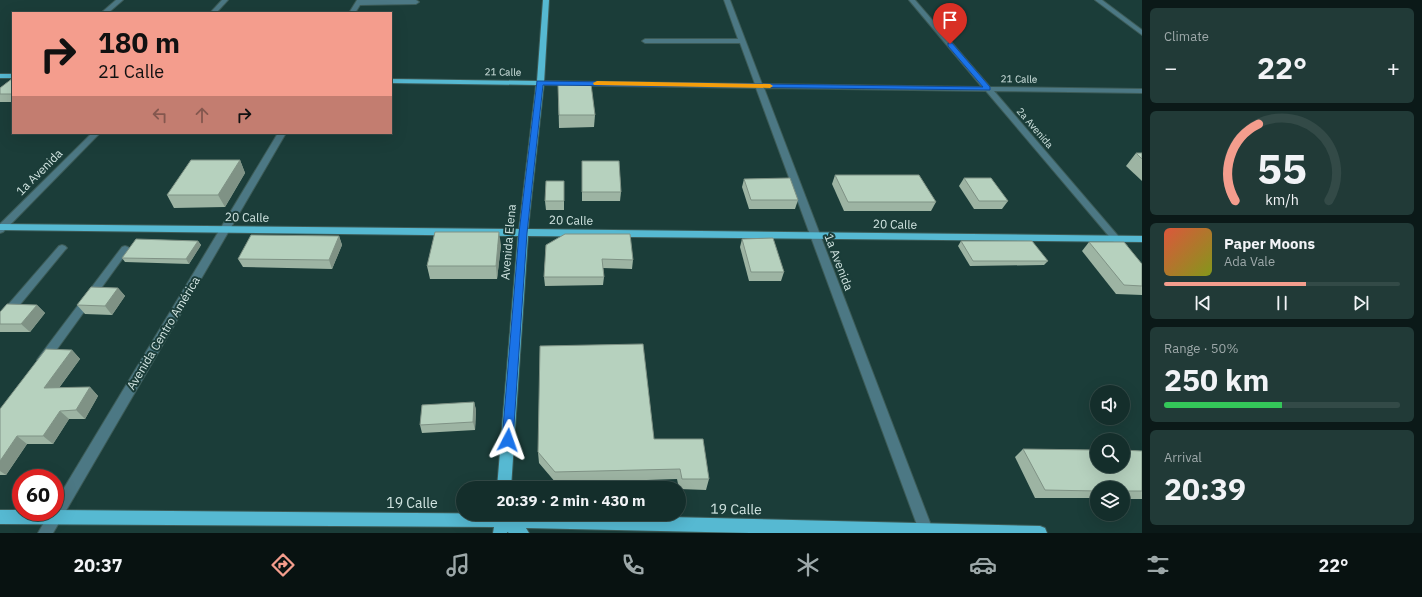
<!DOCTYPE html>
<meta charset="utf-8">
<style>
body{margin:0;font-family:"IBM Plex Sans",sans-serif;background:#213a37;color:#f1f3f6;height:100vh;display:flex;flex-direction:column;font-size:15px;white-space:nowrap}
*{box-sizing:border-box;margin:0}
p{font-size:13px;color:#9da8a9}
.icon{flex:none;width:22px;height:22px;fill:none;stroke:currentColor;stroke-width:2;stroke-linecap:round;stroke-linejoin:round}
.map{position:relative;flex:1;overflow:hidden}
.panel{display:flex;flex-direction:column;gap:8px;padding:8px;background:#0b1918;width:280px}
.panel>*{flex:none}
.hud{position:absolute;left:12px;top:12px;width:380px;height:122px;border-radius:0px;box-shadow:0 4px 16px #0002,0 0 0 1px #334a47;background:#f49d8d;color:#111;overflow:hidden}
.tools{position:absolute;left:1090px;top:385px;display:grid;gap:8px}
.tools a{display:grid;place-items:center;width:40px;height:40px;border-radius:50%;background:#142e2b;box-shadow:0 4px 16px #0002,0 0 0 1px #334a47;font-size:20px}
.speed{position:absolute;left:12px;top:469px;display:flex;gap:8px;font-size:20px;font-weight:700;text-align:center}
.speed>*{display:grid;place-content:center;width:52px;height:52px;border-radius:50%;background:#142e2b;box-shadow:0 4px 16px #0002,0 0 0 1px #334a47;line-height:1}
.speed .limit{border:6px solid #d22;background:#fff;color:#111}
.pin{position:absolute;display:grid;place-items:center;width:34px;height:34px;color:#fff;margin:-41px -17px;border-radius:50% 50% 50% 0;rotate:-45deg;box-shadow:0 0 4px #0007}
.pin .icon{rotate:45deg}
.me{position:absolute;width:44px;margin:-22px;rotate:4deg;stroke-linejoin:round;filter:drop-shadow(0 0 3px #0008)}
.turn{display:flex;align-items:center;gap:14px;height:84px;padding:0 20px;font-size:18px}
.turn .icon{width:52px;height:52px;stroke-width:2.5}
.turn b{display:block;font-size:28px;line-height:34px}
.lanes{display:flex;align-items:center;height:38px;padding:0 20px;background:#0003;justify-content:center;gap:20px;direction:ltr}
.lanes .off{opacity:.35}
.big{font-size:30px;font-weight:700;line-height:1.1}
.panel .tile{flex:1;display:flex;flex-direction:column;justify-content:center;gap:6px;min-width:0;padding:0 14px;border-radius:6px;background:#213a37}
.panel .dial{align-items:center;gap:0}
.dial svg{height:104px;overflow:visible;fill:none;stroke:#334a47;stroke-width:7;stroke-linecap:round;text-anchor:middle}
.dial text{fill:#f1f3f6;stroke:none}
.song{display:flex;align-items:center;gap:12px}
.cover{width:48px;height:48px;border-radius:6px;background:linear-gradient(135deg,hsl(10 70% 55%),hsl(70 70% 35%))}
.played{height:4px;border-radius:2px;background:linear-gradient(90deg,#f49d8d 60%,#334a47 60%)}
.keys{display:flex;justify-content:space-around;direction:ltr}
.heat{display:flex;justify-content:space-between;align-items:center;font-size:22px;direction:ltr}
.charge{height:6px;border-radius:3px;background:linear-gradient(90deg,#34c759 50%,#334a47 0)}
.trip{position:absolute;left:456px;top:481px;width:230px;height:40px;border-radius:20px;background:#142e2b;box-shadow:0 4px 16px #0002,0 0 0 1px #334a47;font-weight:700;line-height:40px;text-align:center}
.tab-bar{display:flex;height:64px;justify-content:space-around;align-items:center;background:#081211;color:#9da8a9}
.tab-bar .icon{width:28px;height:28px}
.tab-bar .current{color:#f49d8d}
.tab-bar b{font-size:18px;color:#f1f3f6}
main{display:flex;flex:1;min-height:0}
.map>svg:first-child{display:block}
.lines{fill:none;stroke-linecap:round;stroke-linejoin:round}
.minor-casing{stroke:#3c5b57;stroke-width:2}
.major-casing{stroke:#3c5b57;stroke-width:2}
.minor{fill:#4c7884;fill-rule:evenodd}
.major{fill:#56b9d2;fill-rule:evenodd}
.wall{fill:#9db4a3}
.shaded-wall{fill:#7f9285}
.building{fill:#b6d1be;stroke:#7f9285}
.route{fill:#1a73e8;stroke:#114b97}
.slow{fill:#f59e0b}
.labels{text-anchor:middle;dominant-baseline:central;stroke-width:4;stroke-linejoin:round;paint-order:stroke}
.far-street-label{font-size:10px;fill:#d1e4e1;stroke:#1b3d39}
.street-label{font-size:12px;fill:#d1e4e1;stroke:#1b3d39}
.near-street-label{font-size:14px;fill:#d1e4e1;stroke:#1b3d39}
</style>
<main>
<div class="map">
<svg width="1142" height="533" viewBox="0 0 1142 533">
<rect width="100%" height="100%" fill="#1b3d39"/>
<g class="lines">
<defs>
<g id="minor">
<path d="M116,0H123L108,13H101Z"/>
<path d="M222,0H228L216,13H210Z"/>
<path d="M357,0H416L419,2L416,4L360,5L355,13H349Z"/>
<path d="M724,0H730L762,84L982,87L909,0H915L990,87L1142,89V93L994,91L1125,244L1127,246L1122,249L1119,248L986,91L764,88L934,533H920L756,88L540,85L536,83L540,81L755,84L740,43H645L642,41L645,39H738Z"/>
<path d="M1095,0H1102L1142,30V35Z"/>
<path d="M92,133H100L3,232L0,233V224Z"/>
<path d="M278,133H286L53,533H38L50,512H55V503Z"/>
<path d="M62,245L65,246L67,248L65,250L4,324L0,325V314L59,246Z"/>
<path d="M125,246L128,247L130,249L128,251L47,363L43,365L39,363L37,360L39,357L122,247Z"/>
</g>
<g id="major">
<path d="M543,0H549L544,83L528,229L1142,236V242L528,236L511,488H497L518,236L0,230V224L519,229L536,85L391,83V79L537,81Z"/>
<rect x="0" y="74" width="13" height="4"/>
<path d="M0,510H21V512H55V510L542,514L1040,526L1045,528L1047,533H750L526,528L529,533H509L507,532V533H493L494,527L0,524Z"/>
</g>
</defs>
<!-- minor casing -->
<use href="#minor" class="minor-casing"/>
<!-- major casing -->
<use href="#major" class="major-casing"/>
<!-- minor -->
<use href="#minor" class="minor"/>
<!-- major -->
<use href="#major" class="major"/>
</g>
<!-- wall -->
<g class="wall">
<path d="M13,78V102H0V88Z"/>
<path d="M558,85L595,115L594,127L559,128Z"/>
<path d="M1136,153H1142V181L1126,166Z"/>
<path d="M240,160L245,173L225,207L174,208L167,195Z"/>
<path d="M582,161L621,192L620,201H582Z"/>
<path d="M835,175L936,202L931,211H844L832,184Z"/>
<path d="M964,178L1008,201L1002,209H974L959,186Z"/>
<path d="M744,179L798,200L795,209H749L742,187Z"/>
<path d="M564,181V210H546L545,201Z"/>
<path d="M339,236L342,245L332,269L243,267L238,259Z"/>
<path d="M742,239L784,272L781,281H749L740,247Z"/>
<path d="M198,241L201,245L189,264L125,262L122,258Z"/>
<path d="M961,241L1048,261L1044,265L970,266L958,246Z"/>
<path d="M1089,242L1142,264V295L1116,294L1082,251Z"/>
<path d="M501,245L497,279H430L427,266Z"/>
<path d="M546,245L633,260L632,269L603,268L604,277L603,285L545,286L544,277Z"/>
<path d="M118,288L125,296L112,315L85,314L77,305Z"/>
<path d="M37,305L45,313L30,332H0V324Z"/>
<path d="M72,350L80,359L59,388L90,387L98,396L85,419H69L53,444H27L6,475H0V409Z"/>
<path d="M474,402L476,410L475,430L422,433L420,425Z"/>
<path d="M654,439L709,479L706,490L679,489L677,479L556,483L539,463L538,452Z"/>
<path d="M1023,449L1142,451V499H1123V488H1097V498H1035L1015,457Z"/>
</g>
<!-- shaded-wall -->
<g class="shaded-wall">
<path d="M240,160L245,173L225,207L218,195Z"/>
<path d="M499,232L501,245L497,279L496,266Z"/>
<path d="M339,236L342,245L332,269L329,260Z"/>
<path d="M198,241L201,245L189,264L186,259Z"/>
<path d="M118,288L125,296L112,315L105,306Z"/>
<path d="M37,305L45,313L30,332L21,324Z"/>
<path d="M72,350L80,359L53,396L44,388Z"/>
<path d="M90,387L98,396L85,419L76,410Z"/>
<path d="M474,402L476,410L475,430L473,422Z"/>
<path d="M60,411L69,419L53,444L43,436Z"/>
<path d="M17,436L27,444L6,475L0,471V461Z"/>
</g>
<!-- building -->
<g class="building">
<path d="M13,78V94H0V88Z"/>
<path d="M591,84L595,115H559L558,85Z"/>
<path d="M1136,153H1142V159Z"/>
<path d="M191,160H240L218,195H167Z"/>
<path d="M582,161H619L621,192H582Z"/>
<path d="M835,175H919L936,202H848Z"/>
<path d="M790,178L798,200H751L744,179Z"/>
<path d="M964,178H991L1008,201H979Z"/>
<path d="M546,181H564V201H545Z"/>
<path d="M435,232H499L496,266H427Z"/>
<path d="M565,234H630L633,260L602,259L604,277H544L546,245Z"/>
<path d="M251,235L339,236L329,260L238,259Z"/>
<path d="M773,238L784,272H751L742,239Z"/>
<path d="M136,239L198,241L186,259L122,258Z"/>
<path d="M961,241H1032L1048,261H973Z"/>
<path d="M1089,242H1124L1142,264V286L1124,285Z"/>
<path d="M91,287L118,288L105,306L77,305Z"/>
<path d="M7,304L37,305L21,324H0V312Z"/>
<path d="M643,344L654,439H703L709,479H682L680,469L555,472L538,452L540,346Z"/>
<path d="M46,349L72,350L44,388L90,387L76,410L60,411L43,436H17L0,461V409Z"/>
<path d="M474,402L473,422L420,425L422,405Z"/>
<path d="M1023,449L1097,450V466H1123V450L1142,451V491H1123V488H1097V491L1045,490Z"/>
</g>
<!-- route -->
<path class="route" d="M948,43H952L990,87V90L543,85L527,233L513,440L512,444L508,445L504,444L502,440L519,233L537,81L983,87L948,46Z"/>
<!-- slow -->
<path class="slow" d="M597,81L770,84L773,86L770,88L594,85L593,83Z"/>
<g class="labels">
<!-- far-street labels -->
<g class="far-street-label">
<text transform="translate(503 72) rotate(1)">21 Calle</text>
<text transform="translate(1019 79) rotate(1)">21 Calle</text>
<text transform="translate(1035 128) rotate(49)">2a Avenida</text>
</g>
<!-- street labels -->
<g class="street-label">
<text transform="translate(39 172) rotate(-45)">1a Avenida</text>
<text transform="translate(247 217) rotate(1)">20 Calle</text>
<text transform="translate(571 220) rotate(1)">20 Calle</text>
<text transform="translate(895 224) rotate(1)">20 Calle</text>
<text transform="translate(508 242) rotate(-85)">Avenida Elena</text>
<text transform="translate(839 262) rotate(69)">1a Avenida</text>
<text transform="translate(163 333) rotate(-59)">Avenida Centro América</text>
</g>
<!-- near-street labels -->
<g class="near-street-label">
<text x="412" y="503">19 Calle</text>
<text transform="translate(736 509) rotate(1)">19 Calle</text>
</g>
</g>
</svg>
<div class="tools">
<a><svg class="icon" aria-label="sound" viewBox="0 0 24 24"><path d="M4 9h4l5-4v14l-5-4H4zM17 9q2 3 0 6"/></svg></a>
<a><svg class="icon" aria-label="search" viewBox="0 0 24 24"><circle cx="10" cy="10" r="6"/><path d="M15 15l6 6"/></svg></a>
<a><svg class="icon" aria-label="layers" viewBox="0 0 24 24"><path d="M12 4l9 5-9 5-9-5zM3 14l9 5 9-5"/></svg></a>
</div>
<div class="speed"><div class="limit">60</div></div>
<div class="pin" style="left:950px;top:44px;background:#d93025"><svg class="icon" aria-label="arrive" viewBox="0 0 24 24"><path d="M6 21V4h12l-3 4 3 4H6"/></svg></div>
<svg class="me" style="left:508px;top:440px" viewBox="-20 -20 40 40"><path d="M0-17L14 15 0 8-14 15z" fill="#1a73e8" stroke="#fff" stroke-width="4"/></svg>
<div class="trip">20:39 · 2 min · 430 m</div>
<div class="hud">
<div class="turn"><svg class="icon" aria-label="right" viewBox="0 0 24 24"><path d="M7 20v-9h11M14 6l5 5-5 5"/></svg><div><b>180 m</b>21 Calle</div></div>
<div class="lanes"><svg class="icon off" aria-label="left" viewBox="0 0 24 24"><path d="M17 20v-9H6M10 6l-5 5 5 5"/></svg><svg class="icon off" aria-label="ahead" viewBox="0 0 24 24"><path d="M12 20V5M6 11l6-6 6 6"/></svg><svg class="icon" aria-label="right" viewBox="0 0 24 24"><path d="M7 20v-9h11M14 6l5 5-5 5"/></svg></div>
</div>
</div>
<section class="panel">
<div class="tile"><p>Climate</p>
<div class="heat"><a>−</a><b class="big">22°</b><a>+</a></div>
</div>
<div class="tile dial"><svg viewBox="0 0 100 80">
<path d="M14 69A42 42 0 1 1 86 69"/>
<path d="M14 69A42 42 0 0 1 32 10" stroke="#f49d8d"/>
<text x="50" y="56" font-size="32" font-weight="700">55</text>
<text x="50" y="72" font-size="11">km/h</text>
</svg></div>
<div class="tile">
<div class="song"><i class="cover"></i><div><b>Paper Moons</b><p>Ada Vale</p></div></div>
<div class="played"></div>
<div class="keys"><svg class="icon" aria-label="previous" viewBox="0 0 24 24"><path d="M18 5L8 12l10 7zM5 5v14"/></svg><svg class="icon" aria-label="pause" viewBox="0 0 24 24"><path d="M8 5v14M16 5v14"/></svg><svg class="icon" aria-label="next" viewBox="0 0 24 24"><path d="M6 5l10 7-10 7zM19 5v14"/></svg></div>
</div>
<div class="tile"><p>Range · 50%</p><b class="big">250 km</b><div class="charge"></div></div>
<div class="tile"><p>Arrival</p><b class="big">20:39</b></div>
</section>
</main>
<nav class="tab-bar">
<b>20:37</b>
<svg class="icon current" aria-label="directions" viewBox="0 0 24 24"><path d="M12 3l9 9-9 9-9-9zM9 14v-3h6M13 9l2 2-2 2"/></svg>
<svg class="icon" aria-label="music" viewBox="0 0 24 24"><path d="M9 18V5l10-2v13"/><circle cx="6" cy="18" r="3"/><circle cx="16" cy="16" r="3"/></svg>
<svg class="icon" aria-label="phone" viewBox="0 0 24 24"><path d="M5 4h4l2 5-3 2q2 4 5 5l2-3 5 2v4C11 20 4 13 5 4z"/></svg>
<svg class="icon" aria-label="climate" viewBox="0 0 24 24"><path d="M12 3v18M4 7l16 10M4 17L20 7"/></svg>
<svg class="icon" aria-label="car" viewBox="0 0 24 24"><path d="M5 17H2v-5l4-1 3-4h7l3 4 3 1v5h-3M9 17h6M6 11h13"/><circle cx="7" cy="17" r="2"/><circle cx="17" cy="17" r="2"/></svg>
<svg class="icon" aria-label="filters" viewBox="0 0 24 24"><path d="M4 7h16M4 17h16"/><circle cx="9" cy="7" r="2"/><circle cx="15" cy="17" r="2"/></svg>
<b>22°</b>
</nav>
